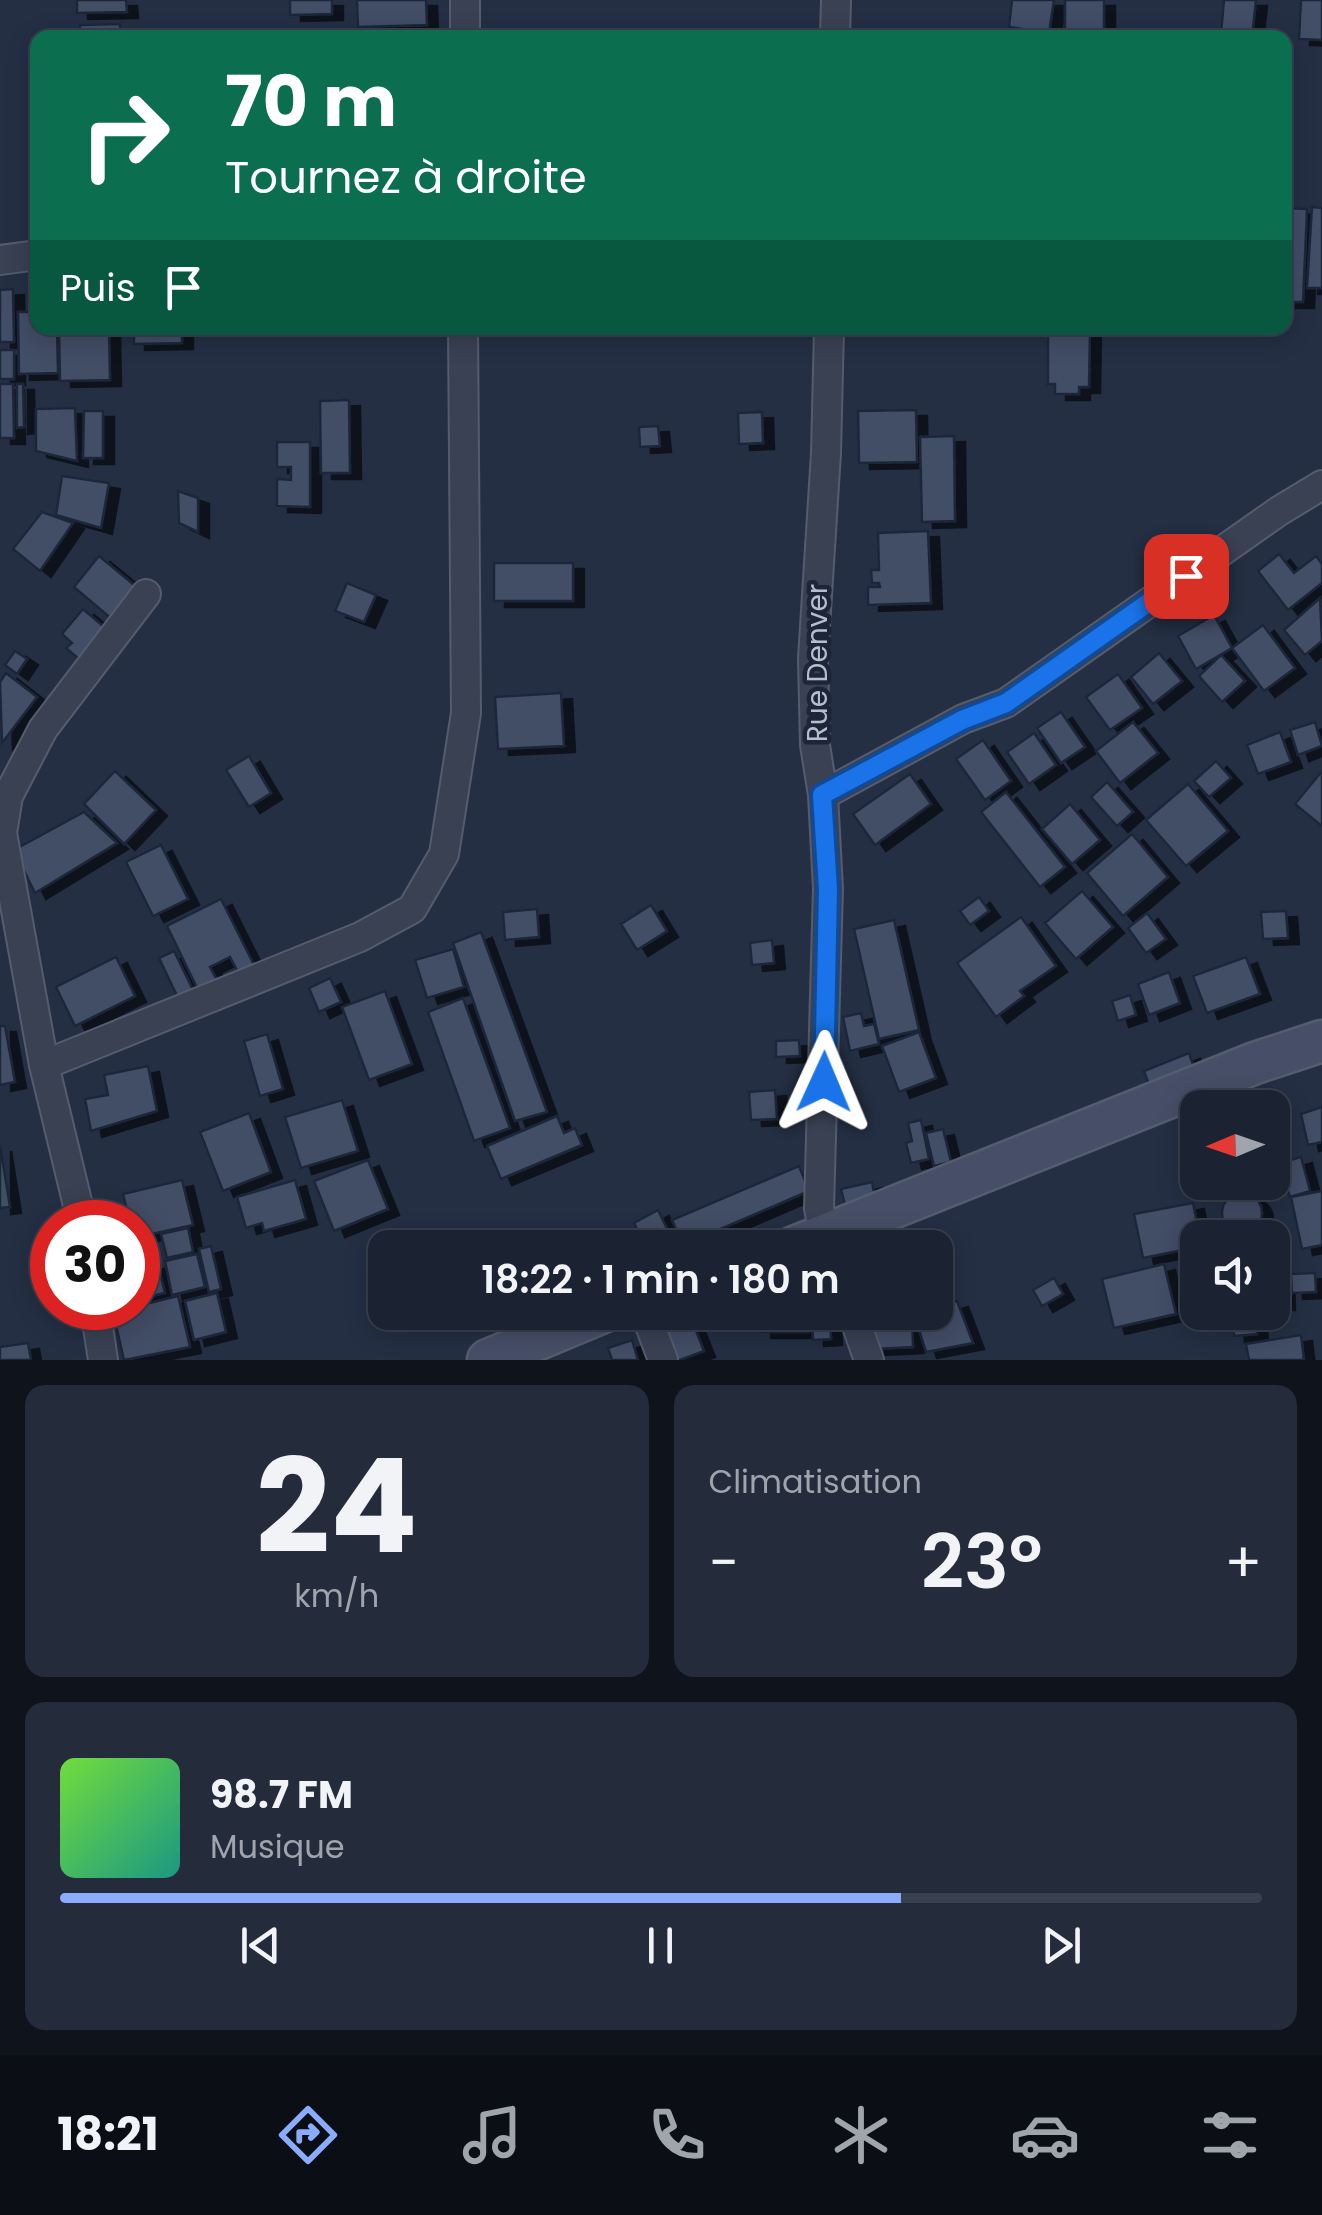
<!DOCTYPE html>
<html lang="fr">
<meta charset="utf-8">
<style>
body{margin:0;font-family:Poppins,sans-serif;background:#242b3b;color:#f1f3f6;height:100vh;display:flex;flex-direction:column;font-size:38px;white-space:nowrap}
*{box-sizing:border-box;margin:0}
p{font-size:32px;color:#a0a4ac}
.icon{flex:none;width:55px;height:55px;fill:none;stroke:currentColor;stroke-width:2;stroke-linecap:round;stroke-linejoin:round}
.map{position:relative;height:1360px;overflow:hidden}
.sheet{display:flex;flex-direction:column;gap:25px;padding:25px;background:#0f131c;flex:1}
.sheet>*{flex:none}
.top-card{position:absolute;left:30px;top:30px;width:1262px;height:305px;border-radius:20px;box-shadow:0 5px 25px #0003,0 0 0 2px #39404e;background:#0b6e4f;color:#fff;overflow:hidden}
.needle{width:65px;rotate:268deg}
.buttons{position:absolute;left:1180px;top:1090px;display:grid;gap:20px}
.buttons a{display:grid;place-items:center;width:110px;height:110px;border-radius:20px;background:#1b2333;box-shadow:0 5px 25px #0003,0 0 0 2px #39404e;font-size:50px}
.speed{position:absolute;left:30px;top:1200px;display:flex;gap:20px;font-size:50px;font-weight:700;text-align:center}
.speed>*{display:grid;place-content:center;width:130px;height:130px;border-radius:50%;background:#1b2333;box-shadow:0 5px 25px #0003,0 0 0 2px #39404e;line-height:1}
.speed .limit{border:15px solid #d22;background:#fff;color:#111}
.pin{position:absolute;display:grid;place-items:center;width:85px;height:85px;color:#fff;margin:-42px;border-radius:20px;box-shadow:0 5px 15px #0006}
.me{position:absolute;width:110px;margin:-55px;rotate:1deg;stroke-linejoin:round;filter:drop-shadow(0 0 8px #0008)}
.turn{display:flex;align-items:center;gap:35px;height:210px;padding:0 30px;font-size:45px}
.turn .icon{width:130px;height:130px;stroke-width:2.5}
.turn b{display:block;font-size:70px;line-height:85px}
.then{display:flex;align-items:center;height:95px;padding:0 30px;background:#0003;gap:20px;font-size:38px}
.big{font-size:75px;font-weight:600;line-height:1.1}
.sheet .widget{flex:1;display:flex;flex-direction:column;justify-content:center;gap:15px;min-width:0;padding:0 35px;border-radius:20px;background:#242b3b}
.sheet .dial{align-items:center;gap:0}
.dial b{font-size:130px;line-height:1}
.song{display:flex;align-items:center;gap:30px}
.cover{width:120px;height:120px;border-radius:15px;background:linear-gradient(135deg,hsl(100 70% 55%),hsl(170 70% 35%))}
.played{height:10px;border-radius:5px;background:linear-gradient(90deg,#89acff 70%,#39404e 70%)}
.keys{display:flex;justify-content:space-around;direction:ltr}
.heat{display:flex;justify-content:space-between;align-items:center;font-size:55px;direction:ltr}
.sheet .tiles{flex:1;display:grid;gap:25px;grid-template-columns:1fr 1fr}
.widget:last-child{grid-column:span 2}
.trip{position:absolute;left:368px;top:1230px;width:585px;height:100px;border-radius:20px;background:#1b2333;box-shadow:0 5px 25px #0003,0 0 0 2px #39404e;font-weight:600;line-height:100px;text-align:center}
.tabs{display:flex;height:160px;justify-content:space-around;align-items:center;background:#0b0e14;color:#a0a4ac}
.tabs .icon{width:70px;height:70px}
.tabs .active{color:#89acff}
.tabs b{font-size:45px;color:#f1f3f6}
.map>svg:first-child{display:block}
.building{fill:#434e66;stroke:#1f283b;stroke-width:2.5;filter:url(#shadow)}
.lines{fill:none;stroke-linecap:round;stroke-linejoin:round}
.minor-casing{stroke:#545c6e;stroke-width:32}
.secondary-casing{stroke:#545c6e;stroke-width:45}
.minor{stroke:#394153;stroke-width:28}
.secondary{stroke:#464f67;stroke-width:40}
.route-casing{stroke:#114b97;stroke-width:25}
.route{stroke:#1a73e8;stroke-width:18}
.labels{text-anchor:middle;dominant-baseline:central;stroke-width:9;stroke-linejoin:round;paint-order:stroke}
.street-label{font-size:28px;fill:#b6bdcd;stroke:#1d2639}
</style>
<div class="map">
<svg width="1322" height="1360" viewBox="0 0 1322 1360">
<defs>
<filter id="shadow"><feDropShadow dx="11" dy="6" stdDeviation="0" flood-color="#0009"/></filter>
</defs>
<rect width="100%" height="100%" fill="#242f44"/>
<!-- building -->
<g class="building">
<path d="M77,0H126L127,12L77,13Z"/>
<path d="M290,0H332V14L290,15Z"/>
<path d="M357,0H426L427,25L358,27Z"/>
<path d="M1012,0H1054L1049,33L1009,27Z"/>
<rect x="1065" y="0" width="39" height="38"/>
<path d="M1224,0H1256L1252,37L1221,34Z"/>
<path d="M1301,0H1322V40L1299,39Z"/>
<path d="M120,24L121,38H80V25Z"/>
<path d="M1312,207L1322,208V288H1307Z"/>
<path d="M1285,208L1307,209L1303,302H1285Z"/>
<path d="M13,289L14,342H0V290Z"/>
<path d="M18,312H38V328H57L58,373L19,374Z"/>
<path d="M59,328H109L110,380L60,381Z"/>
<path d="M134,328H182V343L134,344Z"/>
<path d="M1048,328L1090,329L1089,387H1079V394H1055V384H1048Z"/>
<rect x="0" y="350" width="14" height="29"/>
<path d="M0,384H13L14,438H0Z"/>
<path d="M17,384H23L24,427L17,428Z"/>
<path d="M349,400L350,473H321L320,401Z"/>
<path d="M75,408L77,461L36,451V409Z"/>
<path d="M916,410L917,462L859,463L858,411Z"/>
<path d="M84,411H103V458H83Z"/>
<path d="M762,412L763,443L739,444L738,413Z"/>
<path d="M658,426L660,446L640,447L639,427Z"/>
<path d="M954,436L955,521L922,522L920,437Z"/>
<path d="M277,442H310V507L277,506V479L291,480V467H277Z"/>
<path d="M62,476L109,483L101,528L56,515Z"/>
<path d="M178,491L198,498V532L179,523Z"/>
<path d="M42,512L73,523L40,571L13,549Z"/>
<path d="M928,531L931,603L868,605V587H880L879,583H872L871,570H879L878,533Z"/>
<path d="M1279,554L1294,573L1316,556L1322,564V583L1288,610L1258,571Z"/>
<path d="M99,556L139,589L113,620L74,587Z"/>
<rect x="494" y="563" width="79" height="38"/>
<path d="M347,583L376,595L364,622L335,611Z"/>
<path d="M1320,598L1322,641L1305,655L1284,630Z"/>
<path d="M83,609L104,627L79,659L66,648L72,643L62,634Z"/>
<path d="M1214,615L1232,648L1196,669L1178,636Z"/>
<path d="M1263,625L1295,668L1264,691L1232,648Z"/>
<path d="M15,651L27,659L17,674L5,665Z"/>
<path d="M1159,653L1182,681L1153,704L1131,677Z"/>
<path d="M1221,655L1245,681L1222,702L1199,676Z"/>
<path d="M6,673L37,697L2,743L0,682Z"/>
<path d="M1118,674L1142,708L1110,730L1086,697Z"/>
<path d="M561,693L564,746L498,749L495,697Z"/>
<path d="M1061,712L1085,747L1061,763L1037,728Z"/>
<path d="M1133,722L1158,753L1120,783L1096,751Z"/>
<path d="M1315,722L1322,746L1298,755L1290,730Z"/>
<path d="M1280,732L1291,762L1258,774L1247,745Z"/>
<path d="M1034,733L1056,765L1029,784L1007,752Z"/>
<path d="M983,740L1011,781L985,800L956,759Z"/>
<path d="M249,756L271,793L249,807L226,770Z"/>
<path d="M1216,761L1231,778L1209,797L1194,781Z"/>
<path d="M115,771L156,810L124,844L84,804Z"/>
<path d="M1322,771V826L1295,804Z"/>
<path d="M910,774L931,804L875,845L853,814Z"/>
<path d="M1107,782L1133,812L1117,826L1091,797Z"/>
<path d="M1188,784L1228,831L1186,866L1146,820Z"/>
<path d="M1006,792L1065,867L1040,887L981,812Z"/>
<path d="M1070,804L1100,840L1072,864L1042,829Z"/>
<path d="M84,812L117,843L35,893L14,850Z"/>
<path d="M1132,834L1168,877L1123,916L1087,873Z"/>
<path d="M161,845L188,899L153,916L126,862Z"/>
<path d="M1082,891L1113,927L1076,959L1045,923Z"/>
<path d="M979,897L989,911L970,925L960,911Z"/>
<path d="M221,899L256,969L240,976L230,957L210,967L220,986L201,996L167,926Z"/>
<path d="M651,905L667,931L637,950L621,924Z"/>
<path d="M537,909L539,937L505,940L503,912Z"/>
<path d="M1286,911L1288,938L1263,939L1261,912Z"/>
<path d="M1147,913L1166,939L1146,953L1128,928Z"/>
<path d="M1021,917L1056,966L1020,991L1024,996L996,1017L957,963Z"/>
<path d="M894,920L919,1030L879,1039L854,929Z"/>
<path d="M481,932L547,1112L515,1121L453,943Z"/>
<path d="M772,940L774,963L752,965L750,943Z"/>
<path d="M453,949L464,987L427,998L415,960Z"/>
<path d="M174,951L195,994L180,1002L159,958Z"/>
<path d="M116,957L135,996L75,1026L56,987Z"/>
<path d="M1246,957L1260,994L1207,1013L1193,976Z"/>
<path d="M1169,972L1180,1003L1149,1015L1138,984Z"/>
<path d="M330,978L341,1002L319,1012L309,988Z"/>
<path d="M385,991L412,1064L369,1080L342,1007Z"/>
<path d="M1130,995L1136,1015L1118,1021L1112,1001Z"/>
<path d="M463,998L510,1128L474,1141L428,1012Z"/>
<path d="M861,1013L864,1026L874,1024L879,1044L850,1051L843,1017Z"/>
<path d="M0,1026H5L15,1082L0,1085Z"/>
<path d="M919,1032L936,1078L899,1092L882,1046Z"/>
<path d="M267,1034L283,1089L260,1096L244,1041Z"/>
<path d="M799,1040L800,1056L776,1057V1041Z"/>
<path d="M1189,1053L1194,1067L1149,1085L1144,1071Z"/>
<path d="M148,1066L157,1111L91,1131L85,1099L108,1095L104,1075Z"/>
<path d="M775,1090L777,1119L751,1120L749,1092Z"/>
<path d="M342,1100L358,1151L301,1168L285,1117Z"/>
<path d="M1322,1107V1142L1308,1145L1301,1114Z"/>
<path d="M249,1113L271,1172L223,1191L200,1132Z"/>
<path d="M557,1116L564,1133L575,1128L582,1145L501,1179L487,1146Z"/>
<path d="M921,1120L929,1159L911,1163L906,1143L912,1141L908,1123Z"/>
<path d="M943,1129L951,1162L934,1166L926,1133Z"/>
<path d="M0,1145L10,1207L0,1208Z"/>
<path d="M1301,1157L1310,1191L1290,1197L1280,1163Z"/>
<path d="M368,1160L388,1209L334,1231L314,1181Z"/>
<path d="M799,1166L809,1191L683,1245L672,1220Z"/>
<path d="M182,1180L193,1225L138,1237V1222H130L123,1194Z"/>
<path d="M295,1180L306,1219L264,1231L262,1223L246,1228L237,1197Z"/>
<path d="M872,1182L875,1198L845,1205L841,1189Z"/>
<path d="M1322,1191V1245L1302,1249L1291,1197Z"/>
<circle cx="1242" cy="1213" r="20"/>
<path d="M1193,1203L1200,1238H1198V1247L1143,1258L1134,1214Z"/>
<path d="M658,1210L672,1239L656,1248H646L634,1223Z"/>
<path d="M188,1228L193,1252L167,1258L161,1234Z"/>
<path d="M916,1229L928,1248H900L896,1242Z"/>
<path d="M211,1246L221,1289L209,1292L199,1249Z"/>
<path d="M197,1254L205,1287L172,1295L165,1261Z"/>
<path d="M157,1262L165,1293L138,1299V1267Z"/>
<path d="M1164,1264L1176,1314L1114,1328L1102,1279Z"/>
<path d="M1283,1273L1284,1304H1272V1274Z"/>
<path d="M1315,1273L1316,1292L1292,1293L1291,1274Z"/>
<path d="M1054,1278L1063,1294L1042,1306L1033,1290Z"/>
<path d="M217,1293L226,1332L194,1340L185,1301Z"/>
<path d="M178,1296L190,1347L124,1360L113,1312Z"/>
<path d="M957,1301L973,1343L926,1352L914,1314L935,1312V1308Z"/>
<rect x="760" y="1312" width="49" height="20"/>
<path d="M1232,1312H1255L1257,1334L1234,1336Z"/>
<path d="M689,1313L704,1351L680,1360H655L644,1331Z"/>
<path d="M912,1313L913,1347L874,1349L872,1315Z"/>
<path d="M812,1315H830L831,1339L813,1340Z"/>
<path d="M1301,1335L1304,1360H1249L1246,1344Z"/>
<path d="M632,1340L638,1360H612L608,1348Z"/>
<path d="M28,1343L31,1360H0V1347Z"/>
</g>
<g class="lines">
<defs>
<g id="minor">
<path d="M465,38V0"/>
<path d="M835,38L836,0"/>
<path d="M0,260L38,255"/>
<path d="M823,795L963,719L1006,703L1279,511L1322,485"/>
<path d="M44,1065L360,937L412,909L444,854L466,713L463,328"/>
<path d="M82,1222L44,1065L2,833L8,796L43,729L146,594"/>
<path d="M826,1248L819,1208L828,889L823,795L815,745L813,658L826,453L829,328"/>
<path d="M95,1308L103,1360"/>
<path d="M645,1312L663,1360"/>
<path d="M852,1312L869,1360"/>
</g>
<g id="secondary">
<path d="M792,1248L1255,1063L1322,1041"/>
<path d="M488,1360L603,1312"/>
</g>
</defs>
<!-- minor casing -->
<use href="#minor" class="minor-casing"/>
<!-- secondary casing -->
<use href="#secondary" class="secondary-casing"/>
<!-- minor -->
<use href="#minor" class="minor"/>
<!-- secondary -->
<use href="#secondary" class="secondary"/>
</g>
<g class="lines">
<defs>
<path id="route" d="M824,1082L828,889L822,795L962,720L1006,703L1186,576"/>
</defs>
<!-- route casing -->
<use href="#route" class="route-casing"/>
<!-- route -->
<use href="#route" class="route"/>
</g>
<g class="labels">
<!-- street labels -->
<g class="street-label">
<text transform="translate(817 663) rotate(-90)">Rue Denver</text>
</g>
</g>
</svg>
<div class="buttons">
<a><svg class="needle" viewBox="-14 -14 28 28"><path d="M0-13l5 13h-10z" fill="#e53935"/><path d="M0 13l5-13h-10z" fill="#a0a4ac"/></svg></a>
<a><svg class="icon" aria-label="sound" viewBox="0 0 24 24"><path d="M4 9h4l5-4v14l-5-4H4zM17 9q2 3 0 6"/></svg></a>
</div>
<div class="speed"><div class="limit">30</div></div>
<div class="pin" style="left:1186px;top:576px;background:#d93025"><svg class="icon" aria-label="arrive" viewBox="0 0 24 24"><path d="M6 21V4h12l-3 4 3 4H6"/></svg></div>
<svg class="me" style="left:824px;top:1082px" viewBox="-20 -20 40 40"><path d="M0-17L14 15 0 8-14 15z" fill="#1a73e8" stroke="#fff" stroke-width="4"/></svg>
<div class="trip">18:22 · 1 min · 180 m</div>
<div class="top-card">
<div class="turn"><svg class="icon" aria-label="right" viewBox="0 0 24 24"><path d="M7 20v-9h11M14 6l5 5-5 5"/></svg><div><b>70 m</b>Tournez à droite</div></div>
<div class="then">Puis<svg class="icon" aria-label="arrive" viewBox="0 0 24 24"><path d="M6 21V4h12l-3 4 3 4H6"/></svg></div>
</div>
</div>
<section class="sheet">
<div class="tiles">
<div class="widget dial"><b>24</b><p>km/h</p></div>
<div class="widget"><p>Climatisation</p>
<div class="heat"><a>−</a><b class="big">23°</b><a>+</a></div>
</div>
<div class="widget">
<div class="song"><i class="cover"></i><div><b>98.7 FM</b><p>Musique</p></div></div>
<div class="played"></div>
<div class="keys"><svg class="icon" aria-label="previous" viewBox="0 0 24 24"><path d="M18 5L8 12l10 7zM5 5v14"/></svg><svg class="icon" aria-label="pause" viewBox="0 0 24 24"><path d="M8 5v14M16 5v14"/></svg><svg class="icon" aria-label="next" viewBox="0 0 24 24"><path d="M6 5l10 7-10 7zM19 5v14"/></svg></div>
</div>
</div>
</section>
<nav class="tabs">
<b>18:21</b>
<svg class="icon active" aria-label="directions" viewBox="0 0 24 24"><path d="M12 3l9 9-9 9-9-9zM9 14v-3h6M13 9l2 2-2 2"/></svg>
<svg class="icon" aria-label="music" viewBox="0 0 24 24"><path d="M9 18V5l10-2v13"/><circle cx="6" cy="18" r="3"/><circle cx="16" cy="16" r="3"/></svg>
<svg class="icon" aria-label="phone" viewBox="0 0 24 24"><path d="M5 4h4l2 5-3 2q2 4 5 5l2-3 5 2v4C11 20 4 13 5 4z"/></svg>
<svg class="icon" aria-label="climate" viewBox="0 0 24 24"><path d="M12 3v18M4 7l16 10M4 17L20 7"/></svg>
<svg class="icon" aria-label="car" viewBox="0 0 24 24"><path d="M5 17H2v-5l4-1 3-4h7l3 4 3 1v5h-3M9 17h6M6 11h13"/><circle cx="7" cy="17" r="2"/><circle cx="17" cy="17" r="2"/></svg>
<svg class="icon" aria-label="filters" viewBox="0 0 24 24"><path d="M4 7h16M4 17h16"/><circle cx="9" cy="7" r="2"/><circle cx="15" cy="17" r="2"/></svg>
</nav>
